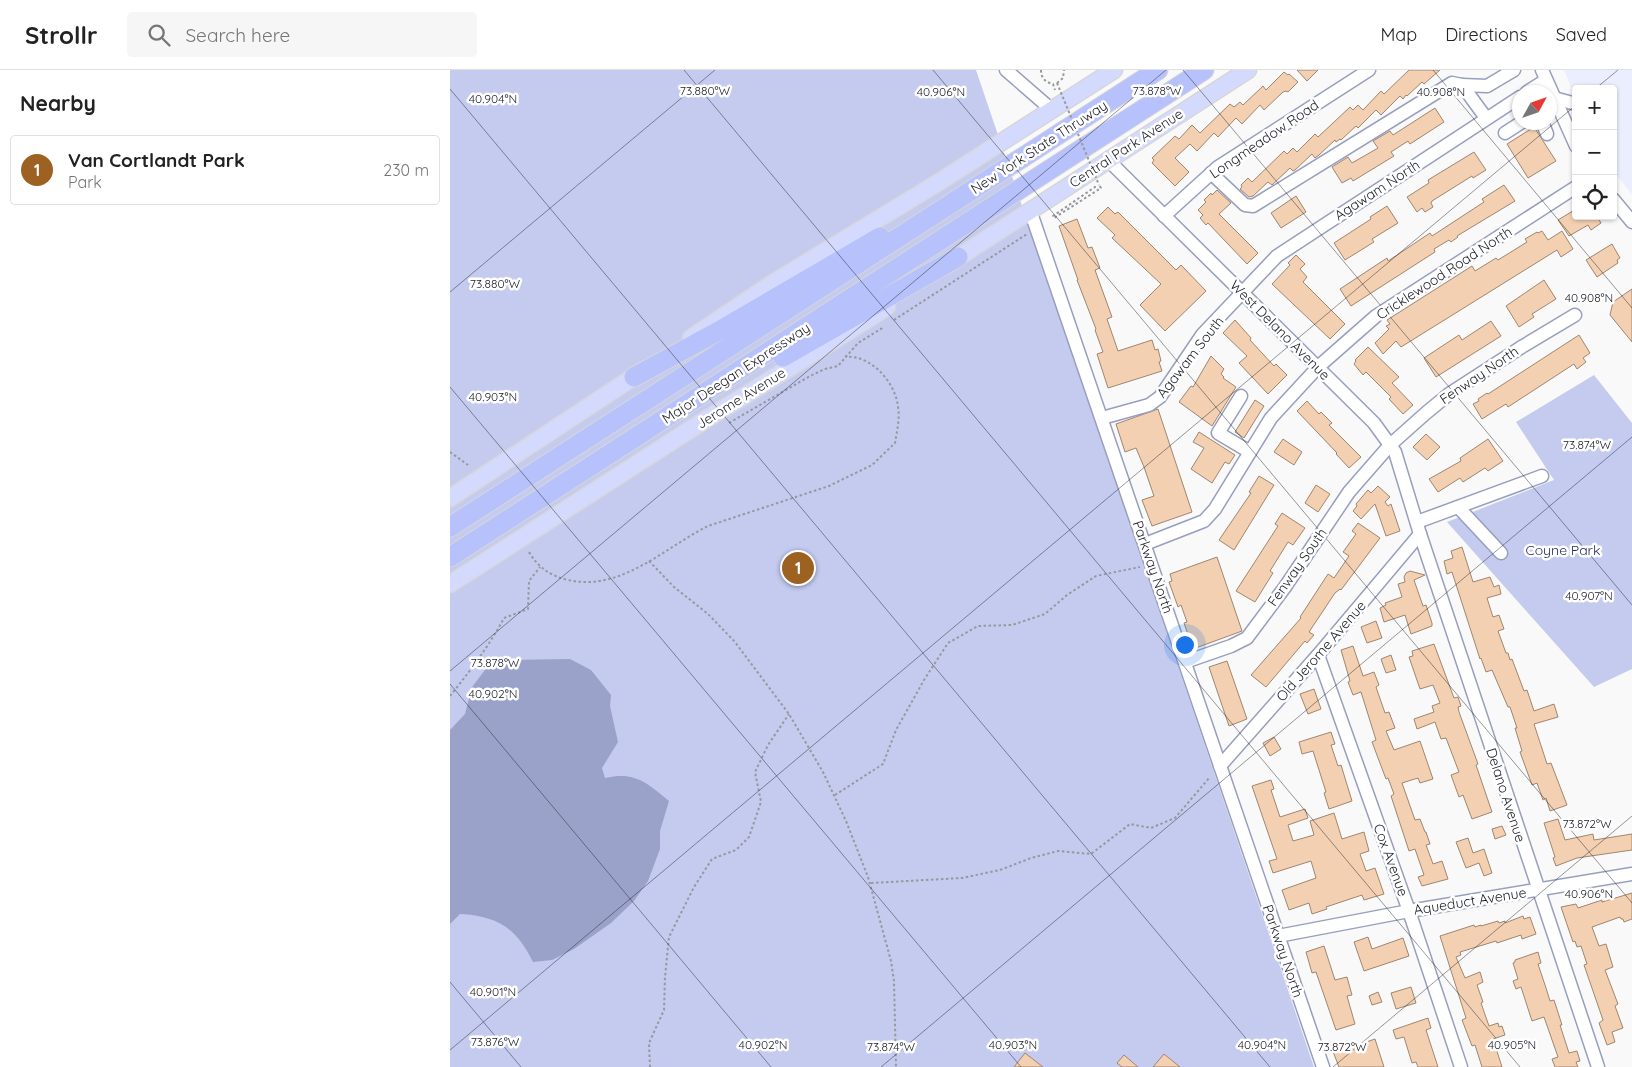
<!DOCTYPE html>
<meta charset="utf-8">
<style>
body{margin:0;font-family:Quicksand,sans-serif;background:#f6f6f6;color:#222}
.controls{position:absolute;right:15px;top:15px;display:grid;overflow:hidden;border-radius:5px;box-shadow:0 1px 4px #0004}
.controls button{width:45px;height:45px;display:grid;place-items:center;padding:0;border:0;border-bottom:1px solid #e0e0e0;background:#fff;color:#222;font:25px sans-serif}
.compass{position:absolute;left:1062px;top:15px;width:45px;height:45px;border-radius:50%;background:#fff;box-shadow:0 1px 4px #0004;rotate:50deg}
.you{position:absolute;left:734px;top:574px;width:18px;height:18px;margin:-12px;border:4px solid #fff;border-radius:50%;background:#1a73e8;box-shadow:0 0 0 8px #1a73e833}
.badge{display:grid;place-items:center;width:32px;height:32px;border-radius:50%;background:#9d6122;color:#fff;font-size:16px;font-weight:700}
.pin{position:absolute;translate:-50% -50%;border:2px solid #fff;box-shadow:0 1px 5px #0006}
.list{margin:0;padding:0;list-style:none}
h2{display:flex;justify-content:space-between;align-items:center;height:65px;margin:0;padding:0 20px;font-size:21px}
h2 small{font-size:16px;font-weight:400;color:#767676}
.list li{display:grid;grid-template-columns:32px 1fr auto;gap:15px;align-items:center;box-sizing:border-box;height:70px;margin:0 10px 10px;padding:0 10px;border:1px solid #e0e0e0;border-radius:5px}
.list b{display:block;font-size:19px;white-space:nowrap}
.list p{margin:0;font-size:16px;white-space:nowrap;color:#767676}
.list em{font-size:16px;font-style:normal;color:#767676}
.icon{flex:none;width:28px;height:28px;fill:none;stroke:currentColor;stroke-width:2;stroke-linecap:round;stroke-linejoin:round}
.map{position:relative;flex:none;width:1182px;height:997px;overflow:hidden}
header{display:flex;align-items:center;gap:30px;box-sizing:border-box;height:70px;padding:0 25px;background:#fff;border-bottom:1px solid #e0e0e0}
header strong{font-size:24px}
nav{display:flex;gap:28px;margin-inline-start:auto;font-size:18px}
.search{width:350px;height:45px;background:#f6f6f6;display:flex;align-items:center;gap:12px;box-sizing:border-box;padding:0 18px;border-radius:5px;color:#767676;font-size:19px}
main{display:flex}
aside{flex:1;background:#fff}
.map>svg:first-child{display:block}
.built{fill:#ebeeff}
.green{fill:#c4cbef}
.water{fill:#9ba2c9}
.building{fill:#f3d0b1;stroke:#a0866f}
.lines{fill:none;stroke-linecap:round;stroke-linejoin:round}
.minor-casing{stroke:#989fbe;stroke-width:15}
.major-casing{stroke:#d6d6d8;stroke-width:19}
.highway-casing{stroke:#d6d6d8;stroke-width:21}
.path{stroke:#97989e;stroke-width:2;stroke-dasharray:2.5 2.5;stroke-linecap:butt}
.minor{stroke:#fff;stroke-width:12}
.major{stroke:#d4dafd;stroke-width:16}
.highway{stroke:#b7c1fb;stroke-width:19}
.path-bridge{stroke:#97989e;stroke-width:2;stroke-dasharray:2.5 2.5;stroke-linecap:butt}
.ticks{fill:none;stroke:#1b1d29;stroke-width:1;stroke-opacity:0.45}
.labels{text-anchor:middle;dominant-baseline:central;stroke-width:5;stroke-linejoin:round;paint-order:stroke}
.street-label{font-size:14px;fill:#1b1d29;stroke:#fff}
.park-label{font-size:14px;fill:#272c5d;stroke:#fff}
.ticks-label{font-size:12px;text-anchor:middle;fill:#1b1d29;stroke:#fff;stroke-width:5;stroke-linejoin:round;paint-order:stroke}
</style>
<header>
<strong>Strollr</strong>
<div class="search"><svg class="icon" aria-label="search" viewBox="0 0 24 24"><circle cx="10" cy="10" r="6"/><path d="M15 15l6 6"/></svg>Search here</div>
<nav><a>Map</a><a>Directions</a><a>Saved</a></nav>
</header>
<main>
<aside>
<h2>Nearby<small></small></h2>
<ul class="list">
<li><span class="badge">1</span><div><b>Van Cortlandt Park</b><p>Park</p></div><em>230 m</em></li>
</ul>
</aside>
<div class="map">
<svg width="1182" height="997" viewBox="0 0 1182 997">
<rect width="100%" height="100%" fill="#f9f9f9"/>
<!-- built -->
<polygon class="built" points="1114,0 1182,0 1182,124 1163,101 1163,19 1126,19 1126,30"/>
<!-- green -->
<g class="green">
<polygon points="0,0 526,0 864,997 0,997"/>
<polygon points="1144,305 1182,353 1182,599 1144,617 997,452 1104,410 1066,352"/>
</g>
<!-- water -->
<path class="water" d="M120,589l21,11 20,25 -1,11 8,36 -16,26 3,10c30,-7 42,5 64,23l-9,30v18l-12,32 -14,20 -23,22 -37,26 -22,11 -19,2c-17,-34 -35,-46 -73,-48l-10,10v-194l15,-16 7,-27 13,-17 20,-10z"/>
<!-- building -->
<g class="building">
<polygon points="847,0 868,0 857,11"/>
<polygon points="959,0 990,0 974,14 972,12 957,26 956,25 953,29 950,26 931,45 926,40 908,58 906,56 891,70 890,69 886,72 885,70 869,85 865,88 862,84 845,100 843,101 840,98 822,115 818,112 803,126 799,127 790,119 792,117 791,115 798,108 802,112 834,81 837,84 843,78 847,82 865,64 868,67 900,37 903,40 908,35 913,40 931,21 934,24"/>
<polygon points="834,2 838,5 839,4 848,12 838,22 836,21 833,22 814,40 810,35 792,54 786,48 768,67 764,63 747,81 740,74 725,88 739,102 725,116 702,93 704,90 702,88 725,66 729,69 742,55 750,63 780,34 784,37 790,32 793,35 813,16 816,20"/>
<polygon points="985,38 994,52 960,74 958,71 941,82 944,86 903,111 901,108 892,113 882,97 898,87 902,93 928,78 923,71 940,61 943,65"/>
<polygon points="1084,57 1106,91 1078,108 1057,74"/>
<polygon points="1024,82 1036,100 1023,108 1022,106 982,131 981,133 983,137 975,142 972,138 967,142 957,127 979,113 978,110"/>
<polygon points="1054,115 1065,131 1007,166 1008,167 1001,172 999,170 984,179 985,182 901,236 890,219 937,188 938,191 980,163 982,166 1034,132 1032,129"/>
<polygon points="767,120 781,133 769,144 808,183 797,194 758,153 756,155 750,148 753,145 748,140 756,132 754,130 761,123 762,125"/>
<polygon points="846,126 856,142 831,158 821,143"/>
<polygon points="937,136 948,153 922,169 924,172 895,190 884,173 921,149 920,147"/>
<polygon points="658,137 665,144 668,142 726,200 731,195 756,221 715,261 690,235 711,214 662,168 665,165 647,148"/>
<polygon points="1126,139 1126,146 1133,146 1136,150 1141,146 1147,146 1151,153 1141,160 1138,155 1119,166 1108,150"/>
<polygon points="627,149 638,178 642,177 650,198 645,200 662,247 657,249 668,281 702,270 705,280 708,279 711,291 709,292 712,301 658,318 647,284 653,282 645,260 646,259 627,210 628,210 609,156"/>
<polygon points="1092,161 1098,170 1112,161 1123,179 1111,187 1107,180 951,277 946,271 933,284 925,273 939,259 936,256 940,254 937,250 1022,196 1025,201 1046,188 1048,190 1077,172 1075,169 1087,162 1088,163"/>
<polygon points="1162,174 1170,188 1167,190 1168,193 1147,207 1136,190"/>
<polygon points="846,185 855,194 850,199 857,207 853,212 895,254 880,269 822,214 840,195 838,193"/>
<polygon points="1094,210 1106,229 1082,244 1084,247 1069,257 1056,236"/>
<polygon points="1182,219 1182,272 1160,245 1163,232"/>
<polygon points="785,250 801,268 800,270 824,296 826,294 837,305 818,324 789,293 797,286 773,263"/>
<polygon points="1041,251 1051,266 986,307 974,288 1009,265 1012,270"/>
<polygon points="1129,265 1140,283 1133,288 1136,292 1127,299 1124,294 1058,337 1056,334 1032,349 1023,334 1029,331 1028,329 1037,323 1038,324"/>
<polygon points="918,277 949,307 942,313 963,335 953,344 939,329 941,327 916,302 913,305 904,294 906,291 905,290"/>
<polygon points="761,286 774,299 771,304 774,307 773,308 786,317 762,356 729,332 741,316 743,317"/>
<polygon points="805,330 814,336 794,368 785,362"/>
<polygon points="857,331 869,344 871,342 882,353 879,355 911,387 899,398 886,384 887,383 847,341"/>
<polygon points="708,339 742,442 702,456 692,430 704,426 694,397 686,378 675,382 666,354"/>
<polygon points="749,362 785,385 779,394 775,392 762,413 741,399 754,378 743,372"/>
<polygon points="976,364 990,377 977,390 963,377"/>
<polygon points="833,369 852,382 844,395 824,382"/>
<polygon points="1038,369 1053,391 1038,401 1035,398 1013,412 1010,408 988,422 979,409 1011,391 1010,388"/>
<polygon points="809,406 824,415 784,480 769,470 801,423 799,422"/>
<polygon points="866,415 880,424 868,442 855,433"/>
<polygon points="928,416 940,427 935,432 938,436 941,434 950,461 936,466 925,434 911,449 903,441 907,436 906,434 918,420 921,423"/>
<polygon points="832,443 855,458 843,475 838,472 820,501 823,503 805,532 786,521 828,456 825,454"/>
<polygon points="908,453 930,468 891,520 890,519 885,523 859,562 864,565 857,573 855,571 816,617 801,605 851,548 850,547 878,504 884,508 899,486 893,482 906,464 902,461"/>
<polygon points="1012,477 1023,512 1040,507 1044,517 1049,515 1051,524 1037,528 1043,547 1049,545 1054,559 1048,561 1056,583 1058,583 1060,590 1062,589 1074,621 1077,620 1084,641 1104,634 1108,647 1084,654 1097,694 1101,693 1117,735 1100,741 1096,728 1093,730 1087,713 1082,715 1070,682 1072,681 1065,658 1067,658 1060,637 1058,637 1042,600 1036,602 1031,588 1030,589 1002,502 997,504 994,491 1003,488 1001,481"/>
<polygon points="767,487 792,561 743,579 734,553 737,552 731,535 728,537 719,512 722,511 720,504"/>
<polygon points="960,501 975,505 964,510 973,536 976,535 982,553 982,556 961,564 955,545 934,552 930,538 936,535 935,533 952,527 948,514 955,512 954,507 956,503"/>
<polygon points="926,551 932,568 917,573 911,557"/>
<polygon points="984,574 1004,628 1008,627 1011,636 1008,637 1009,642 1028,694 1026,695 1042,742 1022,749 1013,725 1009,727 1001,705 1009,702 996,668 991,669 985,652 967,659 964,649 984,642 982,636 990,633 983,615 970,619 959,587 963,586 962,581"/>
<polygon points="903,576 913,606 924,602 929,615 926,617 935,643 939,642 945,658 936,661 944,680 970,671 983,709 970,713 968,708 952,713 965,750 970,749 975,762 976,762 980,774 976,775 983,794 992,791 998,809 972,816 968,807 974,805 965,779 959,781 941,726 944,724 938,708 936,709 922,672 926,670 911,622 903,625 898,612 900,611 891,580"/>
<polygon points="941,585 946,600 936,603 931,589"/>
<polygon points="777,591 797,649 779,656 759,597"/>
<polygon points="864,619 871,639 858,644 850,624"/>
<polygon points="881,662 885,674 881,675 888,696 891,695 902,731 879,739 874,723 876,722 863,681 852,684 849,672"/>
<polygon points="824,667 831,679 820,686 813,673"/>
<polygon points="821,710 824,719 821,720 830,747 855,739 858,748 838,755 843,771 864,765 860,751 884,743 892,769 914,762 919,781 910,784 916,801 925,798 934,824 914,830 912,825 876,837 877,839 862,844 859,833 839,840 832,820 866,808 861,791 823,803 819,791 827,789 802,716"/>
<polygon points="1108,749 1115,770 1143,764 1144,770 1182,764 1182,780 1127,788 1106,796 1103,788 1105,787 1094,753"/>
<polygon points="1052,756 1056,765 1045,769 1042,759"/>
<polygon points="1018,768 1023,783 1034,779 1042,803 1034,806 1029,793 1016,798 1006,772"/>
<polygon points="1182,823 1182,849 1174,852 1173,849 1171,849 1170,847 1142,857 1149,876 1156,874 1163,897 1155,900 1168,934 1165,936 1173,958 1162,962 1165,972 1157,975 1149,953 1153,950 1134,895 1137,894 1131,876 1127,877 1125,871 1123,872 1111,837 1126,834 1128,838 1152,830 1152,832"/>
<polygon points="1073,846 1074,849 1080,847 1086,864 1072,869 1071,865 1047,873 1046,871 1010,882 1011,885 1006,887 1015,908 1030,902 1033,912 1027,915 1033,932 1031,933 1039,956 1048,953 1049,957 1052,956 1055,965 1043,969 1052,997 1032,997 1025,975 1022,976 1012,950 1016,948 990,866 1024,855 1025,857 1031,855 1031,856 1048,851 1049,853 1055,851 1055,853"/>
<polygon points="918,867 922,879 953,868 959,886 914,901 904,872"/>
<polygon points="874,876 885,910 897,907 902,925 897,926 905,954 886,960 866,902 862,903 856,882"/>
<polygon points="1088,882 1091,893 1088,894 1096,918 1100,931 1104,930 1112,955 1110,955 1119,983 1127,981 1130,991 1126,992 1128,997 1105,997 1102,989 1108,987 1094,947 1082,951 1071,917 1066,919 1063,911 1068,909 1063,893 1065,892 1065,890"/>
<polygon points="961,917 966,933 946,939 941,923"/>
<polygon points="928,922 932,932 922,935 919,926"/>
<polygon points="978,948 981,958 976,960 988,997 968,997 966,992 962,993 954,967 946,969 943,960"/>
<polygon points="925,969 934,997 889,997 882,979 898,974 899,978"/>
<polygon points="575,983 593,997 564,997"/>
<polygon points="714,984 730,997 703,997"/>
<polygon points="674,985 688,997 672,997 667,993"/>
</g>
<g class="lines">
<defs>
<g id="minor">
<polyline points="556,0 602,40"/>
<polyline points="1092,0 1126,76"/>
<polyline points="1012,15 1037,16 1064,0"/>
<polyline points="1077,22 1096,10"/>
<polyline points="1100,31 1104,28 1126,34"/>
<polyline points="1092,52 1097,64"/>
<polyline points="1055,63 1072,52"/>
<polyline points="658,90 924,353 945,382 970,464 1148,997"/>
<polyline points="761,103 795,135 803,136 1002,13 1012,15 1036,48"/>
<polyline points="1163,129 1182,152"/>
<polyline points="580,140 873,997"/>
<polyline points="714,146 768,97 919,0"/>
<polyline points="791,326 768,363 800,382"/>
<polyline points="652,348 699,335 710,327 752,265 827,186 1070,27"/>
<polyline points="1008,437 1051,483"/>
<polyline points="967,452 1092,406"/>
<polyline points="695,474 754,451 765,439 821,348 868,297 926,246 1126,117"/>
<polyline points="868,585 959,841 1011,997"/>
<polyline points="735,592 781,576 797,568 835,517 899,422 940,375 976,343 999,324 1070,278 1125,245"/>
<polyline points="770,696 868,585 970,464"/>
<polyline points="828,866 959,841 1182,804"/>
</g>
<g id="major">
<polyline points="498,194 798,0"/>
<polyline points="241,268 323,213 494,109 664,0"/>
<polyline points="0,428 194,300"/>
<polyline points="0,514 252,352 380,273 437,237"/>
</g>
<g id="highway">
<polyline points="333,287 508,187"/>
<polyline points="184,307 274,258 430,167"/>
<polyline points="0,457 708,0"/>
<polyline points="0,487 754,0"/>
</g>
</defs>
<!-- minor casing -->
<use href="#minor" class="minor-casing"/>
<!-- major casing -->
<use href="#major" class="major-casing"/>
<!-- highway casing -->
<use href="#highway" class="highway-casing"/>
<!-- path -->
<g class="path">
<path d="M591,0c0,8 4,12 12,14l2,6"/>
<polyline points="607,13 613,8 614,0"/>
<polyline points="645,116 645,117 603,146 604,148 651,118 649,115"/>
<polyline points="444,250 577,164"/>
<polyline points="279,353 360,306 375,299 388,296 408,273 434,257"/>
<polyline points="0,382 18,395"/>
<path d="M79,482c9,15 21,24 39,28 53,12 96,-32 140,-54l121,-40 43,-21 23,-22c2,-12 5,-25 3,-36 -2,-20 -18,-41 -37,-48 -5,-2 -11,-2 -16,-3"/>
<polyline points="199,491 224,517 258,544 285,572 339,644 373,702 396,751 418,807 441,891 444,911 446,997"/>
<path d="M0,626c20,-25 39,-50 54,-78l24,-9 1,-28 11,-14"/>
<polyline points="385,725 433,694 446,660 474,610 498,573 528,556 562,555 595,544 617,525 646,506 690,497"/>
<polyline points="421,813 512,808 550,800 581,788 608,781 641,784 680,754 701,758 725,748 760,707"/>
<polyline points="200,997 199,973 214,940 215,907 219,867 244,817 262,789 286,780 299,767 311,732 305,702 318,675 339,644"/>
</g>
<!-- minor -->
<use href="#minor" class="minor"/>
<!-- major -->
<use href="#major" class="major"/>
<!-- highway -->
<use href="#highway" class="highway"/>
<!-- path-bridge -->
<polyline class="path-bridge" points="607,13 649,115"/>
</g>
<!-- ticks -->
<path class="ticks" d="M234,0l836,997M483,0l699,833M733,0l449,535M983,0l199,238M0,19l820,978M1145,19l23,-19M0,222l265,-222M0,317l571,680M0,601l716,-601M0,614l321,383M0,912l71,85M0,980l1126,-945M431,997l751,-630M883,997l299,-251"/>
<g class="labels">
<!-- street labels -->
<g class="street-label">
<text transform="translate(814 69) rotate(-34)">Longmeadow Road</text>
<text transform="translate(589 77) rotate(-33)">New York State Thruway</text>
<text transform="translate(676 78) rotate(-33)">Central Park Avenue</text>
<text transform="translate(927 120) rotate(-33)">Agawam North</text>
<text transform="translate(994 203) rotate(-33)">Cricklewood Road North</text>
<text transform="translate(830 260) rotate(45)">West Delano Avenue</text>
<text transform="translate(740 287) rotate(-52)">Agawam South</text>
<text transform="translate(286 303) rotate(-33)">Major Deegan Expressway</text>
<text transform="translate(1029 305) rotate(-34)">Fenway North</text>
<text transform="translate(291 328) rotate(-32)">Jerome Avenue</text>
<text transform="translate(703 497) rotate(71)">Parkway North</text>
<text transform="translate(847 497) rotate(-55)">Fenway South</text>
<text transform="translate(871 581) rotate(-49)">Old Jerome Avenue</text>
<text transform="translate(1056 725) rotate(72)">Delano Avenue</text>
<text transform="translate(941 790) rotate(70)">Cox Avenue</text>
<text transform="translate(1020 831) rotate(-9)">Aqueduct Avenue</text>
<text transform="translate(833 881) rotate(71)">Parkway North</text>
</g>
<!-- park labels -->
<g class="park-label">
<text x="1113" y="480">Coyne Park</text>
</g>
</g>
<g class="ticks-label">
<text x="255" y="25">73.880°W</text>
<text x="707" y="25">73.878°W</text>
<text x="491" y="26">40.906°N</text>
<text x="991" y="26">40.908°N</text>
<text x="43" y="33">40.904°N</text>
<text x="45" y="218">73.880°W</text>
<text x="1139" y="232">40.908°N</text>
<text x="43" y="331">40.903°N</text>
<text x="1137" y="379">73.874°W</text>
<text x="1139" y="530">40.907°N</text>
<text x="45" y="597">73.878°W</text>
<text x="43" y="628">40.902°N</text>
<text x="1137" y="758">73.872°W</text>
<text x="1139" y="828">40.906°N</text>
<text x="43" y="926">40.901°N</text>
<text x="45" y="976">73.876°W</text>
<text x="313" y="979">40.902°N</text>
<text x="563" y="979">40.903°N</text>
<text x="812" y="979">40.904°N</text>
<text x="1062" y="979">40.905°N</text>
<text x="441" y="981">73.874°W</text>
<text x="892" y="981">73.872°W</text>
</g>
</svg>
<div class="controls">
<button>+</button>
<button>−</button>
<button><svg class="icon" aria-label="locate" viewBox="0 0 24 24"><circle cx="12" cy="12" r="6"/><path d="M12 2v4M12 18v4M2 12h4M18 12h4"/></svg></button>
</div>
<svg class="compass" viewBox="-18 -18 36 36"><path d="M0-13l5 13h-10z" fill="#e53935"/><path d="M0 13l5-13h-10z" fill="#767676"/></svg>
<div class="you"></div>
<div class="pin badge" style="left:348px;top:498px">1</div>
</div>
</main>
